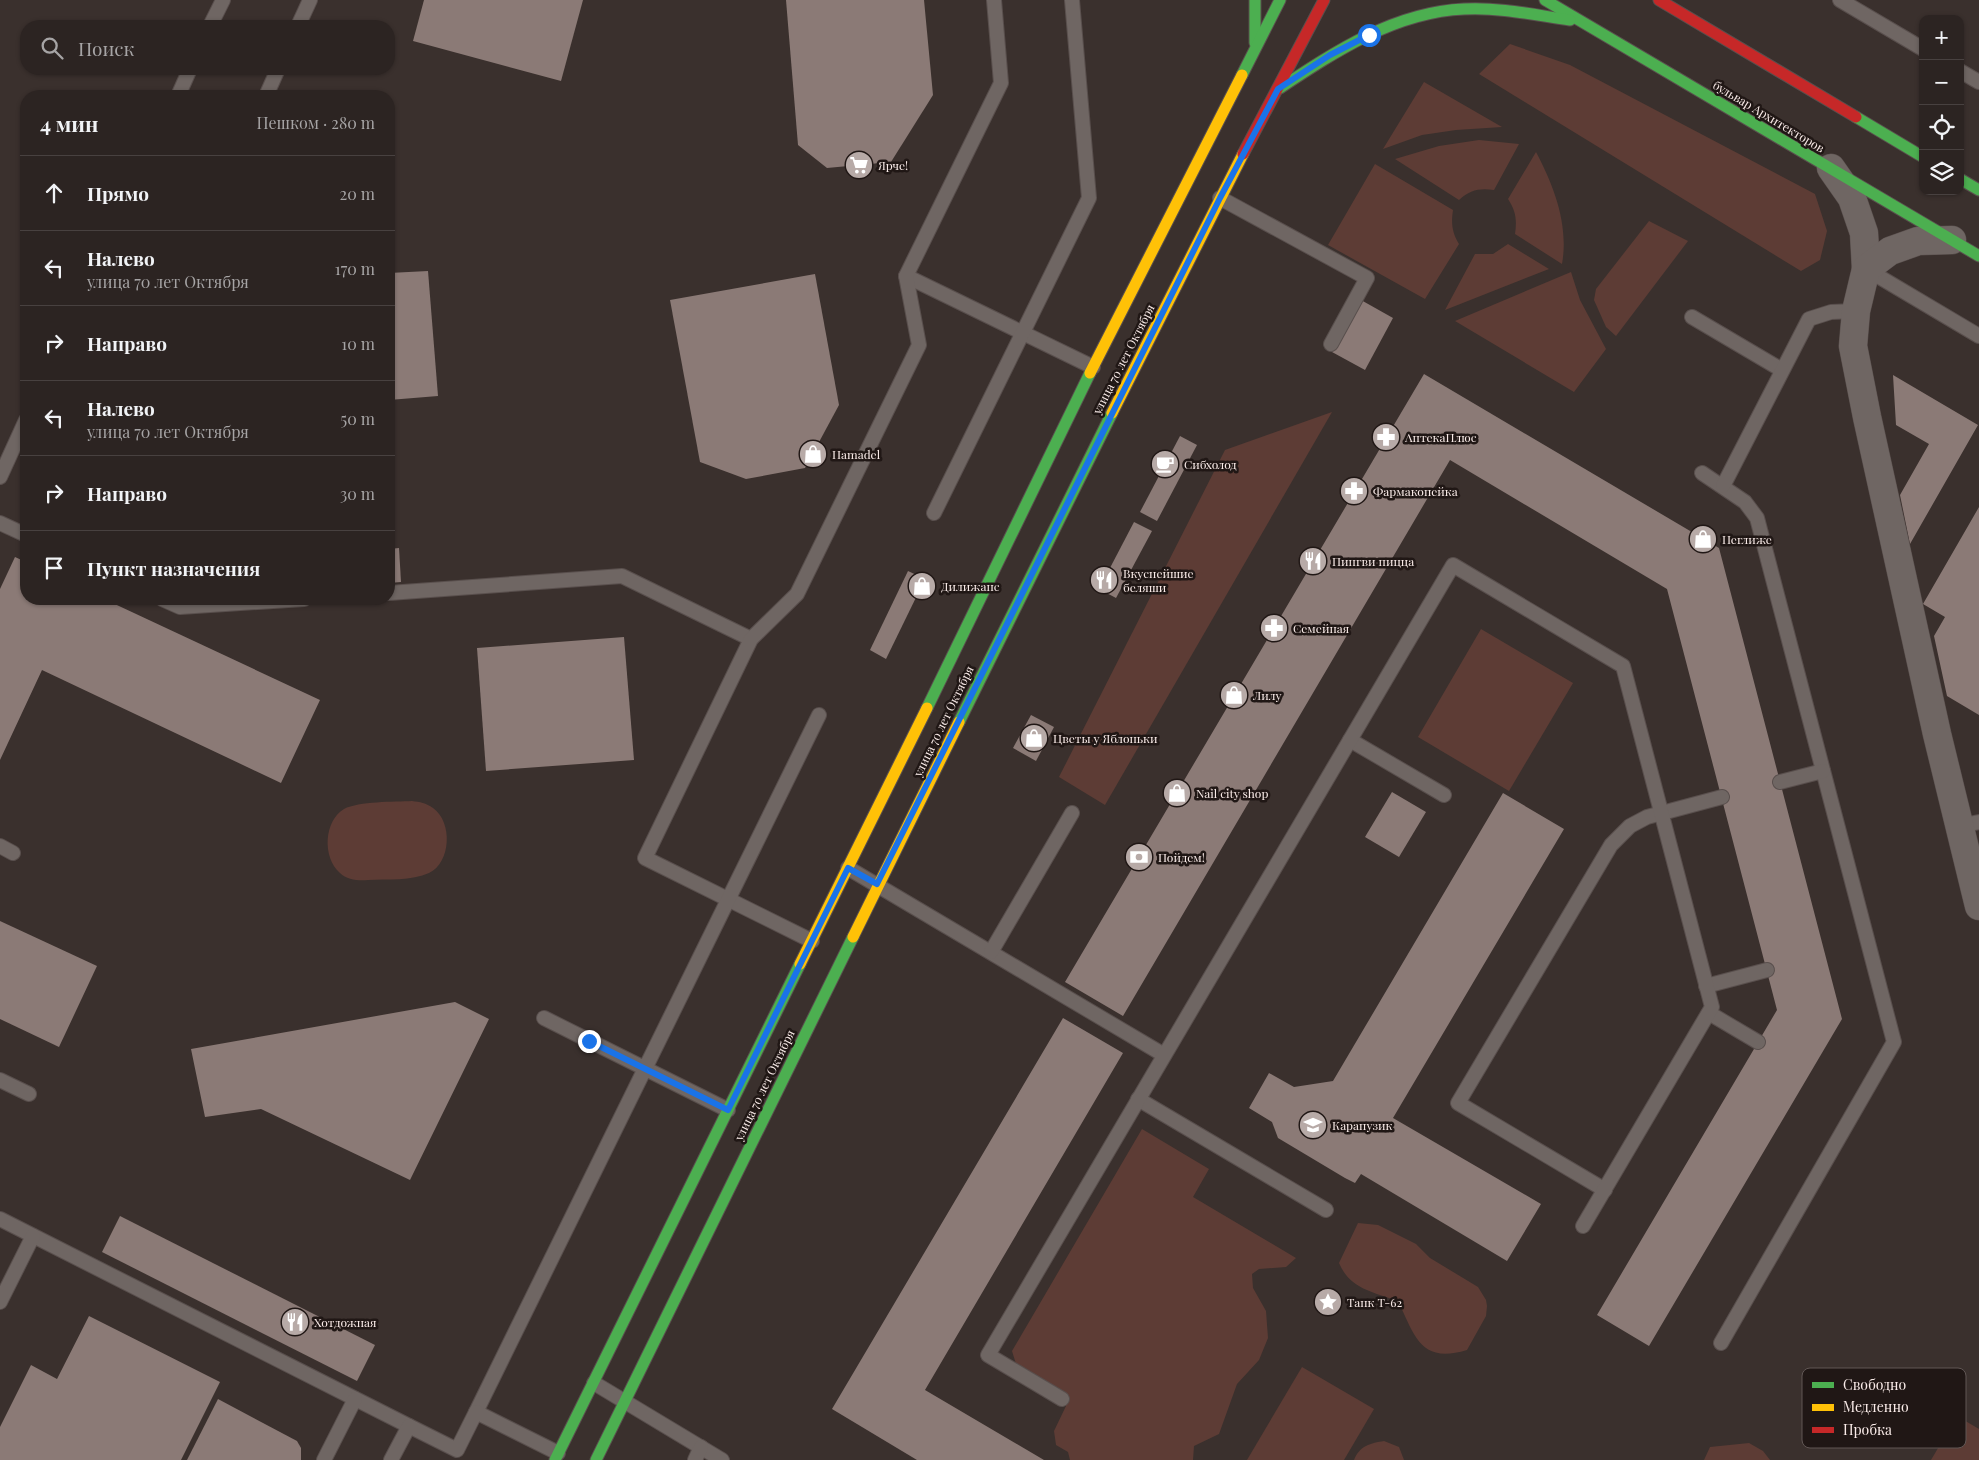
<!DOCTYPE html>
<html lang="ru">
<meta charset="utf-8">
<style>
body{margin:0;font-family:"Playfair Display",serif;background:#342c2a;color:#f1f3f6}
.controls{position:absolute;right:15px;top:15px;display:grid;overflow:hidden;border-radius:10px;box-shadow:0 1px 4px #0004}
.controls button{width:45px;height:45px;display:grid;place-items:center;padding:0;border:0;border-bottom:1px solid #484140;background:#2c2422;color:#f1f3f6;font:25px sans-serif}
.stop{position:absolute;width:15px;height:15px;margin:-11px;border:4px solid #1a73e8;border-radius:50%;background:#fff}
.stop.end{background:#1a73e8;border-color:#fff;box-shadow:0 1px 5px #0008}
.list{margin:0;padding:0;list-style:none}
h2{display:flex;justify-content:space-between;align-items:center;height:65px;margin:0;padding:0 20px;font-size:21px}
h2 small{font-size:16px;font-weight:400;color:#a6a4a5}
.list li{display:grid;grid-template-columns:32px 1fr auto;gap:15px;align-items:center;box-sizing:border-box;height:75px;padding:0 20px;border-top:1px solid #484140}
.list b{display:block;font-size:19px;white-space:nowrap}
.list p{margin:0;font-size:16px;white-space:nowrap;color:#a6a4a5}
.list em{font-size:16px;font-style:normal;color:#a6a4a5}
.icon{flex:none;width:28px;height:28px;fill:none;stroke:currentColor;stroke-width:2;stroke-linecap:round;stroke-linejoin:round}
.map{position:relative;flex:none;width:1979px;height:1460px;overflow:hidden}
.search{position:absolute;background:#2c2422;box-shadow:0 1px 4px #0004;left:20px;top:20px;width:375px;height:55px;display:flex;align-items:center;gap:12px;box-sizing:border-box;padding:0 18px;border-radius:20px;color:#a6a4a5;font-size:19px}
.panel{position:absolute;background:#2c2422;box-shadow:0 1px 4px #0004;left:20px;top:90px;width:375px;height:515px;border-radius:20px}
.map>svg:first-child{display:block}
.green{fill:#5d3c35}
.building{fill:#8b7a76}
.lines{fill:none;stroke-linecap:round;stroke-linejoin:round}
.lane-casing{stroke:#594f4d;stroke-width:16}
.street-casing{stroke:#594f4d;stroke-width:29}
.fast-casing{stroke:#594f4d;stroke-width:13}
.slow-casing{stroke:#594f4d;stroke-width:13}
.jam-casing{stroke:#594f4d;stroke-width:13}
.lane{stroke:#6f6663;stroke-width:14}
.street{stroke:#6f6663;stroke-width:28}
.fast{stroke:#4caf50;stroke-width:11}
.slow{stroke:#ffc107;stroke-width:11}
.jam{stroke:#c62828;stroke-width:11}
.route{stroke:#1a73e8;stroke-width:6}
.labels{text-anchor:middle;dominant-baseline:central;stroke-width:5;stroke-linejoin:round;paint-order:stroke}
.street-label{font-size:12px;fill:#faece9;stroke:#201715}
.poi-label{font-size:12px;fill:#faece9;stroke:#201715;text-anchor:start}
.key{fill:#201715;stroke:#615755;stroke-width:1}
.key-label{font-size:14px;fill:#faece9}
</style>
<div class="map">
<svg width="1979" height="1460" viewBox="0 0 1979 1460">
<rect width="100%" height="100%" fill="#3a302d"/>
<!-- green -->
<g class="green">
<polygon points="1510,44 1570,65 1815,194 1827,231 1820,260 1801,271 1479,74"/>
<polygon points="1424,82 1502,127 1456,130 1422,135 1383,149"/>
<path d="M1479,140l40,4 -25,46c-15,-2 -24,0 -35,10l-64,-41 44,-13z"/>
<path d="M1536,152c18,34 33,73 26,112l-47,-30c2,-14 1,-23 -7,-35z"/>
<path d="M1375,164l78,46c-2,14 -1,22 6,34l-34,55 -97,-54z"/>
<polygon points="1649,221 1688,241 1616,336 1606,327 1594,300 1596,289"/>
<polygon points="1508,244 1549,269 1445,310 1475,254 1493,254"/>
<polygon points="1571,272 1580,300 1606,349 1574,392 1455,321"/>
<polygon points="1332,412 1105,805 1059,777 1225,450"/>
<polygon points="1481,629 1573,683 1509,791 1418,737"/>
<path d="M412,801c8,1 14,2 21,7 20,14 18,55 -4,65 -17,8 -42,6 -61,7 -9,1 -21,0 -28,-7 -18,-16 -16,-52 4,-64 15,-8 50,-7 68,-8z"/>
<polygon points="1142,1129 1209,1169 1193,1197 1296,1258 1286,1267 1259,1269 1252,1274 1253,1288 1266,1311 1268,1338 1259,1360 1237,1384 1219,1434 1194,1446 1193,1460 1070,1460 1068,1452 1056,1445 1054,1431 1066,1406 1065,1392 1016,1364 1012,1351"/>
<path d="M1358,1223l20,2 38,19 14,14 48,29 8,13 1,6 -1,10 -19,34c-47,14 -52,-14 -69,-49 -25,-9 -48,-12 -59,-38z"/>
<polygon points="1302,1367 1374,1409 1344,1460 1247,1460"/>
<polygon points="1957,1416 1979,1429 1979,1460 1931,1460"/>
<path d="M1384,1441l15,6 5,13h-50c5,-14 17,-17 30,-19z"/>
<polygon points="1749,1443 1763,1451 1770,1460 1704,1460 1710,1447"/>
</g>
<!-- building -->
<g class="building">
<polygon points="424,0 583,0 561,81 413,41"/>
<polygon points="786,0 924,0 933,95 891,162 827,168 798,145"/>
<polygon points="428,271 438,396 389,400 389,273"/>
<polygon points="815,274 839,405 805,468 746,479 700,462 670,300"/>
<polygon points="1361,300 1393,318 1365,370 1332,352"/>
<polygon points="1424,374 1719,548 1842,1019 1649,1346 1597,1315 1777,1010 1667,589 1450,460 1123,1016 1065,982"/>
<polygon points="1893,375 1978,425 1910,544 1900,495 1929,444 1896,425"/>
<polygon points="1180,436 1197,445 1157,521 1140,512"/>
<polygon points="1979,507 1979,715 1947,696 1934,636 1945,617 1923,604"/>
<polygon points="1134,522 1152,531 1116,598 1099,589"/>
<polygon points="399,548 401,582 389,583 389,549"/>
<polygon points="15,557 26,562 26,599 104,599 320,700 281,783 42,670 0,760 0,589"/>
<polygon points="908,571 925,579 886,659 870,650"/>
<polygon points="624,637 634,760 486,771 477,648"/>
<polygon points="1031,715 1054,727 1036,761 1013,748"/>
<polygon points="1392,792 1426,812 1399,857 1365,837"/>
<polygon points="1503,793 1564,829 1393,1118 1541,1204 1507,1261 1361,1174 1355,1183 1345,1178 1278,1138 1272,1122 1249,1108 1269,1073 1294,1087 1333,1081"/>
<polygon points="0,921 97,966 59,1047 0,1019"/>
<polygon points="455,1002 489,1019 410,1180 261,1109 205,1117 191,1049"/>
<polygon points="1063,1018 1123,1053 925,1390 1044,1460 917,1460 832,1409"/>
<polygon points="120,1216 375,1345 357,1381 102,1252"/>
<polygon points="89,1316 220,1382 181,1460 0,1460 0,1427 31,1365 57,1379"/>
<polygon points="218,1399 297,1441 301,1448 301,1460 187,1460"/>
</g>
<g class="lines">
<defs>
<g id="lane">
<polyline points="1840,0 1923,49"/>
<polyline points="210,26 223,0"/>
<polyline points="298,26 310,0"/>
<polyline points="1960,71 1979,82"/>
<polyline points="178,96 190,69"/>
<polyline points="266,96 278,69"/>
<polyline points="1220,198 1367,278 1331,344"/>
<polyline points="1866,269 1979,336"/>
<polyline points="906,276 1093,367"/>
<polyline points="1692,317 1782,370"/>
<polyline points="1702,473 1745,502 1757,518 1894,1042 1721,1343"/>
<polyline points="0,477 26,420"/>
<polyline points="1723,486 1809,319 1831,312 1856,311"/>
<polyline points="934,513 1089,198 1072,0"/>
<polyline points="0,523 26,535"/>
<polyline points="389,593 622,576 751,639"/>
<polyline points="162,599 180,607 304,599"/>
<polyline points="1350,740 1444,795"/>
<polyline points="1780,782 1823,771"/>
<polyline points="1959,826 1979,822"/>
<polyline points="0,846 13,853"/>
<polyline points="848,868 1164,1055"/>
<polyline points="812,941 645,858 751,639 797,594 919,345 906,276 1001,83 994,0"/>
<polyline points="991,952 1072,813"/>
<polyline points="1706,986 1767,970"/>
<polyline points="1709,1013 1758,1042"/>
<polyline points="544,1018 728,1110"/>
<polyline points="0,1080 29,1094"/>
<polyline points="1138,1099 1326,1210"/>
<polyline points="1605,1190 1458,1103 1611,845 1630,826 1647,817 1722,797"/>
<polyline points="0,1219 409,1426"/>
<polyline points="0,1302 33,1236"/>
<polyline points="594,1383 722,1460"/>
<polyline points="1062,1399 988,1355 1453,565 1623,666 1712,1007 1583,1226"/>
<polyline points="476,1412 819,715"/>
<polyline points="324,1460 355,1399"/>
<polyline points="391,1460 409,1426 457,1450 476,1412 558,1453"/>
<polyline points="695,1460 701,1447"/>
</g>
<g id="street">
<polyline points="1831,168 1852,198 1864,233 1866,269"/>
<polyline points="1952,240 1918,241 1890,251 1866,269 1856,311 1853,346 1867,417 1937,734 1979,906"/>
</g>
<g id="fast">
<polyline points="1255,0 1255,43"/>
<polyline points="1545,0 1979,256"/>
<polyline points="1242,75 1280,0"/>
<path d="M1280,88c56,-37 115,-76 184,-79 35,-2 71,6 106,11"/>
<polyline points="1856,117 1923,157"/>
<polyline points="1960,179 1979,190"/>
<polyline points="927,708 1090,373"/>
<polyline points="959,722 1112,413"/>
<polyline points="555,1460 800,964"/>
<polyline points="596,1460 853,937"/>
</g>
<g id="slow">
<polyline points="1090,373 1242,75"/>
<polyline points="1112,413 1243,154"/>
<polyline points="853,937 959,722"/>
<polyline points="800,964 927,708"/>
</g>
<g id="jam">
<polyline points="1659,0 1856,117"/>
<polyline points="1243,154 1324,0"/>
</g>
</defs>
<!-- lane casing -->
<use href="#lane" class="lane-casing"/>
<!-- street casing -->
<use href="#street" class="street-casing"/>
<!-- fast casing -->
<use href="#fast" class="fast-casing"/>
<!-- slow casing -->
<use href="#slow" class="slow-casing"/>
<!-- jam casing -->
<use href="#jam" class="jam-casing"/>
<!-- lane -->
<use href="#lane" class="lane"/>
<!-- street -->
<use href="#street" class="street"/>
<!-- fast -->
<use href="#fast" class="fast"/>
<!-- slow -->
<use href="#slow" class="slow"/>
<!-- jam -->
<use href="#jam" class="jam"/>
</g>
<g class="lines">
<!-- route -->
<polyline class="route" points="589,1041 728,1110 848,868 877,884 1220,198 1278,89 1330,55 1369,35"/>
</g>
<!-- icons -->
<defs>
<symbol id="supermarket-disc" viewBox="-11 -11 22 22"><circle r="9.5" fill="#b7aaa7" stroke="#201715"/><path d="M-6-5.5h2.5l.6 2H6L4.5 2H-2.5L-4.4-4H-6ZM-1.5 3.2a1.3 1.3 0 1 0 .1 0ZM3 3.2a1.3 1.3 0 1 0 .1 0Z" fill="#fff"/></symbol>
<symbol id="pharmacy-disc" viewBox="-11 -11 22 22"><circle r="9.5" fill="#b7aaa7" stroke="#201715"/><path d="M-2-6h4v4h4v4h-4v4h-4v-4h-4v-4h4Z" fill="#fff"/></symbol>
<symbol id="shop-disc" viewBox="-11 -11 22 22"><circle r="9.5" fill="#b7aaa7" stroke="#201715"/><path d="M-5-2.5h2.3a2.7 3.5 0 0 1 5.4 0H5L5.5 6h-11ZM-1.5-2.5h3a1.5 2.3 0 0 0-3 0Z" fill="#fff"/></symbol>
<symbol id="cafe-disc" viewBox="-11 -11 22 22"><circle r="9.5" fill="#b7aaa7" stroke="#201715"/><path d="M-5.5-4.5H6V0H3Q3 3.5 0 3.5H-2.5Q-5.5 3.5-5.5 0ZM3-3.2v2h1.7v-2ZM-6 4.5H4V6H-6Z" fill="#fff"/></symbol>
<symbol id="restaurant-disc" viewBox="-11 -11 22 22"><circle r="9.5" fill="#b7aaa7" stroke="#201715"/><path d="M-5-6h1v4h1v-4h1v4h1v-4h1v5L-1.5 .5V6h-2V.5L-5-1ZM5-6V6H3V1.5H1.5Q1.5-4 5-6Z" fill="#fff"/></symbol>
<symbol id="bank-disc" viewBox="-11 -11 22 22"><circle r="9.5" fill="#b7aaa7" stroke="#201715"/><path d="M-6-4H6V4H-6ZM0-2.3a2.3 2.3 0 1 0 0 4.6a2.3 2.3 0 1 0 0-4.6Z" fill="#fff"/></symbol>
<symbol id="school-disc" viewBox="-11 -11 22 22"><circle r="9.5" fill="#b7aaa7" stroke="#201715"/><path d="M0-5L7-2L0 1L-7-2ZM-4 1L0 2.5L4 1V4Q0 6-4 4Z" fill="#fff"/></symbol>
<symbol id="sight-disc" viewBox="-11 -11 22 22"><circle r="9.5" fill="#b7aaa7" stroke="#201715"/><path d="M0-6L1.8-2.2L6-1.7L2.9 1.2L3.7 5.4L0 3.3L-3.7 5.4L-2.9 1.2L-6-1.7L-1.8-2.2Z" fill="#fff"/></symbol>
</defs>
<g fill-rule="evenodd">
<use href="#supermarket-disc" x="843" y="149" width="32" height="32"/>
<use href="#pharmacy-disc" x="1370" y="421" width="32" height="32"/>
<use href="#shop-disc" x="797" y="438" width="32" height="32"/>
<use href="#cafe-disc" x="1149" y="448" width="32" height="32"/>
<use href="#pharmacy-disc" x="1338" y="475" width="32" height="32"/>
<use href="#shop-disc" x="1687" y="523" width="32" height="32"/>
<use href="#restaurant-disc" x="1297" y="545" width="32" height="32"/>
<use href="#restaurant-disc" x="1088" y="564" width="32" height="32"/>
<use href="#shop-disc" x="906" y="570" width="32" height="32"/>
<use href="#pharmacy-disc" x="1258" y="612" width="32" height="32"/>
<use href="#shop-disc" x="1218" y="679" width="32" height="32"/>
<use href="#shop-disc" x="1018" y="722" width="32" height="32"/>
<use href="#shop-disc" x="1161" y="777" width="32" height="32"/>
<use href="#bank-disc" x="1123" y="841" width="32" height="32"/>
<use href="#school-disc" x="1297" y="1109" width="32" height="32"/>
<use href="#sight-disc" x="1312" y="1286" width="32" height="32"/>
<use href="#restaurant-disc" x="279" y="1306" width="32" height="32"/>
</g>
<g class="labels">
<!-- street labels -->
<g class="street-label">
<text transform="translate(1769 116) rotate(31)">бульвар Архитекторов</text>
<text transform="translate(1123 359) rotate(-63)">улица 70 лет Октября</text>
<text transform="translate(943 721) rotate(-64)">улица 70 лет Октября</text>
<text transform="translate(764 1085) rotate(-64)">улица 70 лет Октября</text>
</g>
<!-- poi labels -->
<g class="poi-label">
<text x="878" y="165">Ярче!</text>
<text x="1405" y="437">АптекаПлюс</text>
<text x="832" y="454">Hamadel</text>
<text x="1184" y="464">Сибхолод</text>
<text x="1373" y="491">Фармакопейка</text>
<text x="1722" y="539">Неглиже</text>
<text x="1332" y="561">Пингви пицца</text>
<text x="1123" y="573">Вкуснейшие<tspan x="1123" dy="14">беляши</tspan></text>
<text x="941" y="586">Дилижанс</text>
<text x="1293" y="628">Семейная</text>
<text x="1253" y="695">Лилу</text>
<text x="1053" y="738">Цветы у Яблоньки</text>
<text x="1196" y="793">Nail city shop</text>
<text x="1158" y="857">Пойдем!</text>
<text x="1332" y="1125">Карапузик</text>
<text x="1347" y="1302">Танк Т-62</text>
<text x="314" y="1322">Хотдожная</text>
</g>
</g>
<!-- legend -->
<rect x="1802" y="1368" width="164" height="80" rx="8" class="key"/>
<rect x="1812" y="1382" width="22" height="6" fill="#4caf50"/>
<rect x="1812" y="1404" width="22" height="7" fill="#ffc107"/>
<rect x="1812" y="1427" width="22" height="6" fill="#c62828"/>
<g class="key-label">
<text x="1843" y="1390">Свободно</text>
<text x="1843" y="1412">Медленно</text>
<text x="1843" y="1435">Пробка</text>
</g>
</svg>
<div class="controls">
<button>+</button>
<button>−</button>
<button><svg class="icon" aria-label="locate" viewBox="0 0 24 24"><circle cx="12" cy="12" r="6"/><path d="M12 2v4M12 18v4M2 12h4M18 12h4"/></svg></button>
<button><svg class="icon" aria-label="layers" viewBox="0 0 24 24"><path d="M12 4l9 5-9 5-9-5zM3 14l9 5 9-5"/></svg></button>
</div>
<div class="stop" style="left:1369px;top:35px"></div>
<div class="stop end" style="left:589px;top:1041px"></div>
<div class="search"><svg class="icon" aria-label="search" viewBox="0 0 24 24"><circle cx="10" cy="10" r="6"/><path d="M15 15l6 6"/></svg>Поиск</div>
<section class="panel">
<h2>4 мин<small>Пешком · 280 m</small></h2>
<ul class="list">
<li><svg class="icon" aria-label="ahead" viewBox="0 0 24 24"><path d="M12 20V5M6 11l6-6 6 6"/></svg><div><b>Прямо</b></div><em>20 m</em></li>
<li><svg class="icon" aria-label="left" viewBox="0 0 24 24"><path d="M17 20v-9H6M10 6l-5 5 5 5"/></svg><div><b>Налево</b><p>улица 70 лет Октября</p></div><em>170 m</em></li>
<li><svg class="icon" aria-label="right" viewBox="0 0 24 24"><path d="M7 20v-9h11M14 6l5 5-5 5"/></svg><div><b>Направо</b></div><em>10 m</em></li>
<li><svg class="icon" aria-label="left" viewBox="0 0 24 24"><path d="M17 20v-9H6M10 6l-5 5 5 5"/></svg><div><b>Налево</b><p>улица 70 лет Октября</p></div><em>50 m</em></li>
<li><svg class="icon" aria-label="right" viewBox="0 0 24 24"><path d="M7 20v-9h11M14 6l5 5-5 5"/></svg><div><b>Направо</b></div><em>30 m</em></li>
<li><svg class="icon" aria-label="arrive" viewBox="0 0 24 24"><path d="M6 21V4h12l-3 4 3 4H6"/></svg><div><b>Пункт назначения</b></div></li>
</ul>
</section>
</div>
